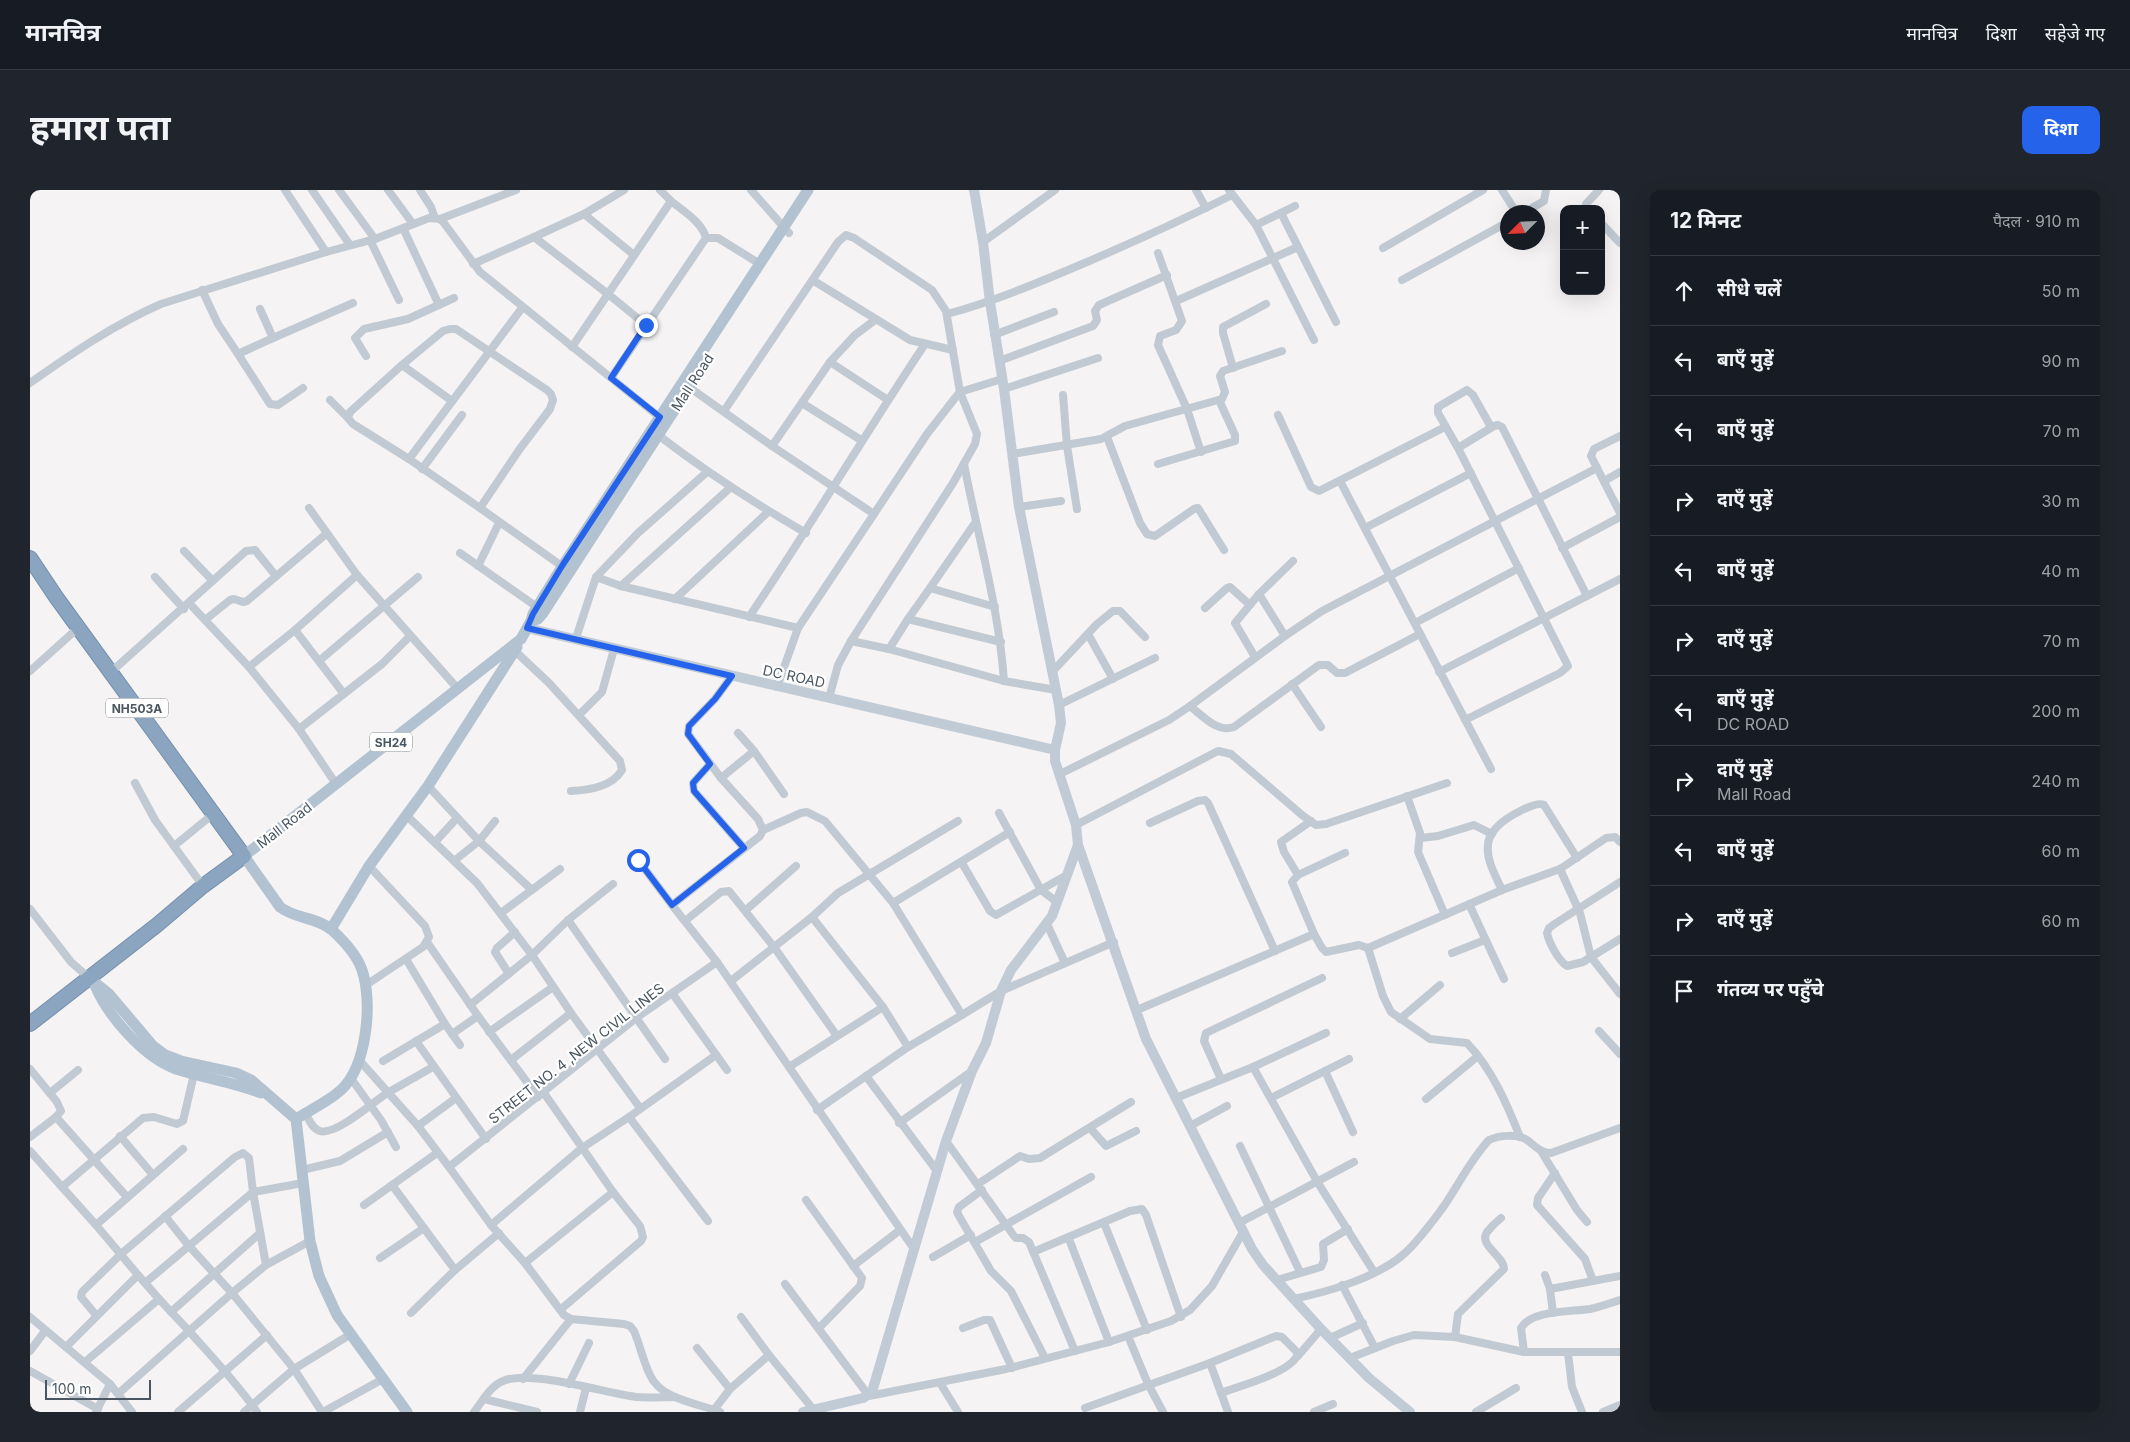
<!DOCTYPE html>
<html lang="hi">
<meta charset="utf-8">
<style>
body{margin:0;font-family:Inter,"Noto Sans Devanagari",sans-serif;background:#20242c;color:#f1f3f6}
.controls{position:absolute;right:15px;top:15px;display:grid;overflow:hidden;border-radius:10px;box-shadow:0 5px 20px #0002}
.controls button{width:45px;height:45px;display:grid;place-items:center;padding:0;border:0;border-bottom:1px solid #363941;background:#171b24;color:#f1f3f6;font:25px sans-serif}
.compass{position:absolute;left:1470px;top:15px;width:45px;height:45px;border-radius:50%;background:#171b24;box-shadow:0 5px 20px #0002;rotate:246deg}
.scale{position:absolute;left:15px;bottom:12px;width:106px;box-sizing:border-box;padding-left:5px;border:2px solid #4a5661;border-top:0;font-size:14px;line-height:18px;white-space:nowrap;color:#4a5661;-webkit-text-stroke:4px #fff;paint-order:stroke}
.stop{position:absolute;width:15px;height:15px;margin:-11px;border:4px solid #2563eb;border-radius:50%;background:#fff}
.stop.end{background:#2563eb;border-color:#fff;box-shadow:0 1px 5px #0008}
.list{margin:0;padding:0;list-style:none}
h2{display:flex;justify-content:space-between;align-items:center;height:65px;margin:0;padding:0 20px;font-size:21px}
h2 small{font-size:16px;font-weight:400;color:#9ea1a6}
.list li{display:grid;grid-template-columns:32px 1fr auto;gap:15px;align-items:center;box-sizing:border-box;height:70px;padding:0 20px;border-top:1px solid #363941}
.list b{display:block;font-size:19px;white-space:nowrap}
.list p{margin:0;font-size:16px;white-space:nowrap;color:#9ea1a6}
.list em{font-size:16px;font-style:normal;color:#9ea1a6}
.icon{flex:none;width:28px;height:28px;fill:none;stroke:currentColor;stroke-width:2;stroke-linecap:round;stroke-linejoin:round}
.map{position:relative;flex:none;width:1590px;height:1222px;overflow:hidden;border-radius:10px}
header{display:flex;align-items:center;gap:30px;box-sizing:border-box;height:70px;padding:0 25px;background:#171b24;border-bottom:1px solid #363941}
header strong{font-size:24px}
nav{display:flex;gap:28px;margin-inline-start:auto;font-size:18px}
.intro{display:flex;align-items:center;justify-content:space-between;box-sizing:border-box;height:120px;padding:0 30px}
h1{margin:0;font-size:35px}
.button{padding:12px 22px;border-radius:10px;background:#2563eb;color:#fff;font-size:18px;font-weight:700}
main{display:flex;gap:30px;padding:0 30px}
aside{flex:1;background:#171b24;border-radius:10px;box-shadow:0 5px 20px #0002}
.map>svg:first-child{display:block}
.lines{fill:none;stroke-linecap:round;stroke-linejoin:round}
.highway-casing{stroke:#7690ad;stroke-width:16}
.street{stroke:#c1cad2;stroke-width:8}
.secondary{stroke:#c1cbd6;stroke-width:10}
.primary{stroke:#b3c2d1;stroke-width:11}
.highway{stroke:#8ba5c1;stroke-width:14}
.route{stroke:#2563eb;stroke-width:6}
.labels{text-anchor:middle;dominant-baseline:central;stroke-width:4.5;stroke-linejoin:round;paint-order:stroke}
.shield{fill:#fff;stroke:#808990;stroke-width:1}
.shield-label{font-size:12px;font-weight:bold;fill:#4a5661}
.street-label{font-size:14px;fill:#4a5661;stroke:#fff}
</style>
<header>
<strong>मानचित्र</strong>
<nav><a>मानचित्र</a><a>दिशा</a><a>सहेजे गए</a></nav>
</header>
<div class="intro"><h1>हमारा पता</h1><a class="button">दिशा</a></div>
<main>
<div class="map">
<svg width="1590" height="1222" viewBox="0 0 1590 1222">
<rect width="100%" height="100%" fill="#f5f3f3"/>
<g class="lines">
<defs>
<polyline id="highway" points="0,368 26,407 214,666 173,696 127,735 0,834"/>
</defs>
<!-- highway casing -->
<use href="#highway" class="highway-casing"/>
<!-- street -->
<g class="street">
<polyline points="255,0 296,62"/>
<polyline points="282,0 320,55"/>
<polyline points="309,0 345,49"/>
<polyline points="358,0 383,34"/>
<polyline points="390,0 401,17 405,28"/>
<polyline points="630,0 641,11"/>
<polyline points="721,0 759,43"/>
<polyline points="1166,0 1176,18"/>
<polyline points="1199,0 1226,35 1284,150"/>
<polyline points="1472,0 1486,22"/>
<polyline points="1558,19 1556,14 1569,0"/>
<polyline points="1495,22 1514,11 1516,0"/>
<polyline points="1251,23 1306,132"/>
<polyline points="554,24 604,65"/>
<polyline points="410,29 486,0"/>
<polyline points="1571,33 1590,53"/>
<polyline points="1226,35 1265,16"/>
<polyline points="373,38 409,115"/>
<polyline points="504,47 554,24 594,0"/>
<polyline points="676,48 688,48 730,74"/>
<polyline points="340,50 369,110"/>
<polyline points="953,52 1025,0"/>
<polyline points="1353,58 1453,0"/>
<polyline points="1128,63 1152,131 1146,140 1130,146 1128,155 1157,219 1171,262"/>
<polyline points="443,74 504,47 578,104 542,157"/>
<polyline points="1372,90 1478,32"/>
<polyline points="784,91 880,150 923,160"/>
<polyline points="172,100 188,134 208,164 243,148 230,119"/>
<polyline points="1146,111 1268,57"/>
<path d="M917,124c48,-13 93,-32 140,-52 49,-21 97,-43 145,-67"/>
<polyline points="845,130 825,145 800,172 858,210"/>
<polygon points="420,139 426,139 517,200 521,204 523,210 520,219 489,260 450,318 379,269 323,234 318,228 320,222 372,175 413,141"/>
<polyline points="964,145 1024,122"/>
<polyline points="243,148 323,113"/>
<polyline points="208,164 240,214 248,215 273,198"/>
<polyline points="336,166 325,148 334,139 378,129 424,108"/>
<polyline points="969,171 1063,136 1067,130 1065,121 1069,115 1137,85"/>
<polyline points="372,175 422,211"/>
<polyline points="1203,178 1193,143 1193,137 1236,114"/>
<path d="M581,188l95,-140c-4,-16 -23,-27 -35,-37l-63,93 38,31"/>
<path d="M0,193c41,-29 85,-59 131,-79l165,-52 49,-13 54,-21 11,1 4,4 36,49 183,148"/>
<polyline points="656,195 742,256 844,324 768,438 747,497"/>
<polyline points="974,199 1068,168"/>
<polyline points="1033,205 1037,256 1047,319"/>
<polyline points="300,210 318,228"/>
<polyline points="772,213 831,250"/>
<polyline points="694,221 808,52 816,45 824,48 902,100 916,121 930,202 947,244 945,254 923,293 821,451"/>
<polyline points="1248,225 1281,297 1289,301 1415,237"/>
<path d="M628,245c47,36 96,68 148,98"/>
<polyline points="1590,246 1564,259 1561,266 1590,323"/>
<polyline points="1077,247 1110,333 1117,344 1125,346 1164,319 1168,318 1194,360"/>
<polyline points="742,256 800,172"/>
<polyline points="1428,258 1464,236 1468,235 1472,237 1557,406"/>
<polyline points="982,264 1071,249 1095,236 1192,209 1195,202 1190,186 1193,181 1252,161"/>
<polyline points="379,269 492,118"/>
<path d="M934,274c14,73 35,144 40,217l52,9"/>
<polyline points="1128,274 1205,251 1205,245 1189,210"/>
<polyline points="392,279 432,225"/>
<polyline points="1310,291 1461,579"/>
<polyline points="1574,291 1590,282"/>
<polyline points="989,317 1031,311"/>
<polyline points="279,318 327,385 428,499"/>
<polyline points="450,318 536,379"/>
<polyline points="844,324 897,244 925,208 930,202 972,189"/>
<polyline points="1335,338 1441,283"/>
<polyline points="1532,358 1590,327"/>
<polyline points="154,361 182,390"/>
<polyline points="430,363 507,417"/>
<polyline points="448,376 469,333"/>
<polyline points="125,387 154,419"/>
<polyline points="566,387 591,396 768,438"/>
<polyline points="591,396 701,297"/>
<polyline points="900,398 945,333"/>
<polyline points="1229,404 1255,446"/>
<polyline points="645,409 738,322"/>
<polyline points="159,413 219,477 269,539 306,594"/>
<polyline points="1175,418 1197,398 1200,397 1220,415"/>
<path d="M719,427c61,-90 116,-183 176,-273"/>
<polyline points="878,429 900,398 965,417"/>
<polyline points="175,430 200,410 204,409 213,412 217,411 296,344"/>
<polyline points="1385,433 1489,378"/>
<polyline points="265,440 314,504"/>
<polyline points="1058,444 1083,489"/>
<polyline points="546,448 566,387 608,343 677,282"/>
<polyline points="859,459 878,429 971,452"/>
<path d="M484,460l35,33 71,78 2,9c-10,17 -33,20 -51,21"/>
<polyline points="1225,467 1205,433 1229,404 1263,371"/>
<polyline points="289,471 388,387"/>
<polyline points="219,477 265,440 327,385"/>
<polyline points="0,481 48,438"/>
<polyline points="81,482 216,361 225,360 246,386"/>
<polyline points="1022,482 1067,434 1083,421 1090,421 1115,447"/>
<polyline points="1409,482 1590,389"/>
<polyline points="1262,494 1291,537"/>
<polyline points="799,508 808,475 821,451 859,459 974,491"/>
<polyline points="1029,515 1125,468"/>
<path d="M1160,516c13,10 27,27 44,21l85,-62h9l9,8h8l75,-39"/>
<polyline points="549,525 572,502 584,459"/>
<polyline points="1435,530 1530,483 1538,476 1428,258 1408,223 1408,217 1437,200 1443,205 1461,237"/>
<polyline points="269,539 352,474 380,446"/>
<polyline points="708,543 724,561 754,604"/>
<polyline points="680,574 663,593 664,601 714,658"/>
<polyline points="1030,584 1139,530 1160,516 1255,446 1292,421 1567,278"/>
<polyline points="691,588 724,561"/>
<polyline points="105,593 125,630 173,696"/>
<polyline points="398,596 449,651 502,700"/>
<polyline points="1377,606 1390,643 1388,662 1415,725"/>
<polyline points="969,623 1011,700 1027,712"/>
<polyline points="377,626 447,693 502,765 541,823 610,918"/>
<polyline points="1120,633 1168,611 1175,610 1178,613 1245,761"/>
<polyline points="1046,635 1188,561 1201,564 1272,625 1286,635 1296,634 1417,593"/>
<polyline points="733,640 771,623 777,622 795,631 863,713 932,825 878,857 787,920"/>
<polyline points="1390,648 1408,646 1444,635 1462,644"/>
<polyline points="405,652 427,628"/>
<polyline points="144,656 182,625"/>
<polyline points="608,670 642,715"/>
<polyline points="424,671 449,651 465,631"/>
<polyline points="932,673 960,721 966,725 1037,685"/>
<polyline points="1530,679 1550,723 1561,767 1590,804"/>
<polyline points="1268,685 1254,662 1251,652 1281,631"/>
<path d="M1590,692l-64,41 -7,5 -2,5c2,10 11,27 20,33l16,-4 37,-23"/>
<path d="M1472,700c-6,-13 -16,-30 -14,-45 0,-7 6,-16 11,-20 7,-7 37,-25 45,-20l33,53"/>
<polyline points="863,713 980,642"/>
<polyline points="1439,714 1474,789"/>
<polyline points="0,719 41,772 58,787"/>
<polyline points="716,720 766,676"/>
<polyline points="471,723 530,679"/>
<polyline points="782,727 853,817 878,857"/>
<polyline points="538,730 635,869"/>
<polyline points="655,731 691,702 699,701 744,757 807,846"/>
<polyline points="1017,734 1035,773"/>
<polyline points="1284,744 1292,758 1296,762 1329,755 1338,758"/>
<polyline points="397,752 448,826 508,907"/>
<polyline points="1422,763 1455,750"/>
<polyline points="376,769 415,834 430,855"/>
<polyline points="687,772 642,715 730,646 733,640 728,629 691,588 658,544 659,536 685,509 702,486"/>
<polyline points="479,784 465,762 467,758 485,742"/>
<polyline points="701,791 782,727 808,703 928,631"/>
<polyline points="336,795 393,757 399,747 395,736 339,676"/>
<polyline points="642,803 697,880"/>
<polyline points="440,815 502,765 538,730 583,694"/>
<polyline points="1107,820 1284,744 1262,692 1268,685 1315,663"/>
<polyline points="932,825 971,801 1084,752"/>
<polyline points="1370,829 1410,795"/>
<polyline points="1569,841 1590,864"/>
<polyline points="459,842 523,797"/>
<polyline points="422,844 448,826"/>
<polyline points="386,851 456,949"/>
<polyline points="481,870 541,823"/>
<polyline points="330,871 388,936 419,977"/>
<polyline points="353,871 415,834"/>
<polyline points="759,877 853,817"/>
<polyline points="1223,877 1288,993 1344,1082"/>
<polyline points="0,879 27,912 31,921 26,927 0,947"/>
<polyline points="1295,881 1323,942"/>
<polyline points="836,886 907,981"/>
<polyline points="320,887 351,930 366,957"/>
<polyline points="1191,889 1174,851 1176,843 1292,788"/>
<polyline points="20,903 48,880"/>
<polyline points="514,903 583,1002 610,1036 613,1047 611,1051 530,1120"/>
<polyline points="1146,908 1223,877 1296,843"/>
<polyline points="1241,908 1319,869"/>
<polyline points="1396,909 1448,866"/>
<path d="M275,923c4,6 7,16 15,18 16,5 55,-31 69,-39 15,-9 30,-17 44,-25"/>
<polyline points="26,927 97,1007"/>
<polyline points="599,927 678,1031"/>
<polyline points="869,933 942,881"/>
<polyline points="388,936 426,908"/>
<polyline points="1160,936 1197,916"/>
<polyline points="1060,938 1076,956 1106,941"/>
<polyline points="90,946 123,985"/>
<path d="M1490,947c-13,-33 -28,-68 -53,-94l-37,-4 -39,-27 -8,-16 -15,-48 134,-58 58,-21 46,-31 9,-1 5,5"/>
<polyline points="916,951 984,1046 986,1048 993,1048 999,1052 1045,1161"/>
<polyline points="1210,956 1270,1082"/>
<polyline points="0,961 32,997"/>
<polyline points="1511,961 1547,1020 1557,1032"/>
<polyline points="272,980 310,971 358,942"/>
<polyline points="1525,983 1508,1008 1507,1015 1555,1069 1563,1091"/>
<polyline points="948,994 990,966 999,969 1010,968 1101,912"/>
<polyline points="362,995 425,1080"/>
<polyline points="952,1000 929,1017 927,1022 929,1026 961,1081 981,1101 1015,1168"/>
<polyline points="776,1010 832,1088 830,1096 789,1138"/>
<polyline points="334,1015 407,963"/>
<polyline points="1074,1033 1117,1140"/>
<polyline points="1209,1033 1324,972"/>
<polyline points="66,1035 32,997 113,928 124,927 147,934 153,931 164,884"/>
<polyline points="461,1035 552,958 599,927 686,865"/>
<polyline points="1039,1049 1079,1152"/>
<polyline points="945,1052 1061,987"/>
<polyline points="1003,1062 1100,1021 1112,1019 1116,1025 1151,1127"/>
<polyline points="903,1067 941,1045"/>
<polyline points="350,1068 394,1038"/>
<polyline points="495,1073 583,1002"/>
<polyline points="236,1075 280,1051"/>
<polyline points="823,1076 870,1040"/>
<polyline points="108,1085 66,1035 153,959"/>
<polyline points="1515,1085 1520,1099 1523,1123"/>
<polyline points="1247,1090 1291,1077 1294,1070 1293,1054 1318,1039"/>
<polyline points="115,1093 223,1002 236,1075 202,1103 159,1056 135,1026"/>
<polyline points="755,1094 839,1206 976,1179 1079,1152 1141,1131 1160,1120 1182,1096 1213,1042"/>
<polyline points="1312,1095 1345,1158"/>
<polyline points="1520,1099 1590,1086"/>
<path d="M1263,1109c35,-7 86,-22 112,-46 15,-14 27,-31 39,-47 15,-22 27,-47 45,-66 10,-5 29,-6 38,0 8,6 14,13 24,13l69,-25"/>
<polyline points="141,1122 230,1043"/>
<polyline points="381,1123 425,1080 469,1043"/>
<polyline points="66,1125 51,1107 52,1102 91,1064 205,967 213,963 219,968 223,1002 273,993"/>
<polyline points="0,1127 80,1194 102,1222"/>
<polyline points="711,1127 739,1165 783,1219"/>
<polyline points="933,1138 954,1130 960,1130 982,1178"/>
<polyline points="1098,1146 1118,1194 1133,1222"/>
<path d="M1425,1147l3,-23 46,-45c0,-13 -26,-24 -17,-37 4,-5 9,-10 14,-14"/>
<polyline points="1300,1148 1333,1133"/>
<polyline points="36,1157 108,1085 129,1109 55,1172"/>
<polyline points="667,1158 700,1199"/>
<polyline points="0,1161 15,1141"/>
<path d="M1494,1162l-3,-24c10,-18 50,-16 69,-19 10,-2 20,-6 30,-9"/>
<polyline points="1538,1163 1542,1197 1552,1222"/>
<polyline points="1268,1166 1291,1139"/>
<polyline points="1320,1168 1363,1151 1384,1145 1425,1147 1494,1162 1590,1162"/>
<polyline points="1180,1173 1198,1222"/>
<polyline points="0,1181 68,1219"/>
<polyline points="493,1189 541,1129"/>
<polyline points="910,1193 928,1222"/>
<polyline points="539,1194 559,1153"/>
<polyline points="89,1203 159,1141 129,1109"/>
<polyline points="454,1209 507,1222"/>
<path d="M1055,1218l125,-45 66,-27 6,1 16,16c-4,19 -59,33 -77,40"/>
<polyline points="684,1220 700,1199 739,1165"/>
<polyline points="66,1222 80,1194"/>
<polyline points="148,1222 237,1145"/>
<path d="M214,1222l50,-43 -62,-76 -43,38c23,26 48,52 68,81"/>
<polyline points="292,1222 264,1179 321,1144"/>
<polyline points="293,1222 353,1189"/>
<path d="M444,1222c8,-10 16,-26 29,-31 27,-12 101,12 133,16 13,1 26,0 39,0"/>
<polyline points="550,1222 556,1198"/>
<path d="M690,1222c-22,-9 -59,-12 -70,-37 -7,-14 -10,-30 -16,-44l-4,-5 -6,-2 -53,-5 -7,-4 -39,-52 -34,-38 -42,-58 187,-149 81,-56 197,287"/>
<polyline points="1284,1222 1303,1214"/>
<polyline points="1446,1222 1486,1198"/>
<polyline points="1573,1222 1590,1215"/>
</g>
<!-- secondary -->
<g class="secondary">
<polyline points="944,0 953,52 960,112 974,199 989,317 1029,515 1031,533 1025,560 1025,571 1046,635 1048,655 1116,849 1222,1059 1233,1075 1291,1139 1339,1188 1380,1222"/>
<polyline points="497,438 1025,560"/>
<polyline points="773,1222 833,1208 842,1202 916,951 942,881 956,853 971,801 981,780 1022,726 1048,655"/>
</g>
<!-- primary -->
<g class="primary">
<polyline points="502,431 508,429 513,423 669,182"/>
<polyline points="301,739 339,676 398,596 487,457"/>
<polyline points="58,787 79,804 123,856 135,865 151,871 206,883 221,890 266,929 280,1051 289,1086 307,1125 377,1222"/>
<path d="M65,795c13,31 48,72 81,84 28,9 57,13 85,24"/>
<path d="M266,929c14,-9 33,-18 45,-29 26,-24 32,-88 21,-120 -5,-15 -18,-29 -30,-40 -15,-13 -37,-11 -52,-23l-36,-51 277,-217 10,-18 2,-7 29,-47 246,-377"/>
</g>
<!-- highway -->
<use href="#highway" class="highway"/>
</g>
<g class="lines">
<!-- route -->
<polyline class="route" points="608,670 642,715 714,658 664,601 663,593 680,574 658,544 659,536 685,509 702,486 497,438 503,424 532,376 630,227 581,188 616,135"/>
</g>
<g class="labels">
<!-- shield labels -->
<g class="shield">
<rect x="76" y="508.5" width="62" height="19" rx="4"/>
<rect x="340" y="542.5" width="42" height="19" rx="4"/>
</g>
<g class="shield-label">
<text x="107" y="518">NH503A</text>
<text x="361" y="552">SH24</text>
</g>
<!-- street labels -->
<g class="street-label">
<text transform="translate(662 192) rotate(-57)">Mall Road</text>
<text transform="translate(764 486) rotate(12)">DC ROAD</text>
<text transform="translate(254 635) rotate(-38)">Mall Road</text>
<text transform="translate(546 863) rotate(-38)">STREET NO. 4 ,NEW CIVIL LINES</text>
</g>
</g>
</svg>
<div class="controls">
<button>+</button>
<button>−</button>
</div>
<svg class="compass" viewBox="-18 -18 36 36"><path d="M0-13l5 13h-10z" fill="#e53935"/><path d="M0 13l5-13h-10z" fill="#9ea1a6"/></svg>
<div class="scale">100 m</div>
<div class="stop" style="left:608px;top:670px"></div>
<div class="stop end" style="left:616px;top:135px"></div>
</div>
<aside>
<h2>12 मिनट<small>पैदल · 910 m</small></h2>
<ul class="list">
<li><svg class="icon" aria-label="ahead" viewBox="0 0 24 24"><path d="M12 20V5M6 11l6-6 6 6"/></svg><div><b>सीधे चलें</b></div><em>50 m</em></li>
<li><svg class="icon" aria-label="left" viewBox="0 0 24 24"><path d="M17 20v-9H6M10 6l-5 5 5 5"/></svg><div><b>बाएँ मुड़ें</b></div><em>90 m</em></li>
<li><svg class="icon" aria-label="left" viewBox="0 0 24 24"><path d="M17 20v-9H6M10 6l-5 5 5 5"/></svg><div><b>बाएँ मुड़ें</b></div><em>70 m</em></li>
<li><svg class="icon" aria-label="right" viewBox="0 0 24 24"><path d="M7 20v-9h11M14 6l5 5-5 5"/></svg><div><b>दाएँ मुड़ें</b></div><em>30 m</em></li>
<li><svg class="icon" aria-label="left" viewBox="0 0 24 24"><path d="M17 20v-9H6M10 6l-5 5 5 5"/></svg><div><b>बाएँ मुड़ें</b></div><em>40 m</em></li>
<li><svg class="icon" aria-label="right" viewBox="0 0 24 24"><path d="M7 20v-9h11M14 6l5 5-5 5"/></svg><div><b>दाएँ मुड़ें</b></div><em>70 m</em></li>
<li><svg class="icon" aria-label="left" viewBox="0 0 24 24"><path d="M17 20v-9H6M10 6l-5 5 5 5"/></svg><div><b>बाएँ मुड़ें</b><p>DC ROAD</p></div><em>200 m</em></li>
<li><svg class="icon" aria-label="right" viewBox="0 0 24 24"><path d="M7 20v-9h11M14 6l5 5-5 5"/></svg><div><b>दाएँ मुड़ें</b><p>Mall Road</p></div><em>240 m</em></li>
<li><svg class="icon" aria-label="left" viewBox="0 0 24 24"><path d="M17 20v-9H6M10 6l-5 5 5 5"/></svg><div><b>बाएँ मुड़ें</b></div><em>60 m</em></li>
<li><svg class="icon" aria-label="right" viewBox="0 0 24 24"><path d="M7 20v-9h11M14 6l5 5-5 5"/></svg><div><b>दाएँ मुड़ें</b></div><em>60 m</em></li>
<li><svg class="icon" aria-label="arrive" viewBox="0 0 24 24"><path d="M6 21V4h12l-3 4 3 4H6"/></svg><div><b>गंतव्य पर पहुँचे</b></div></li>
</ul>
</aside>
</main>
